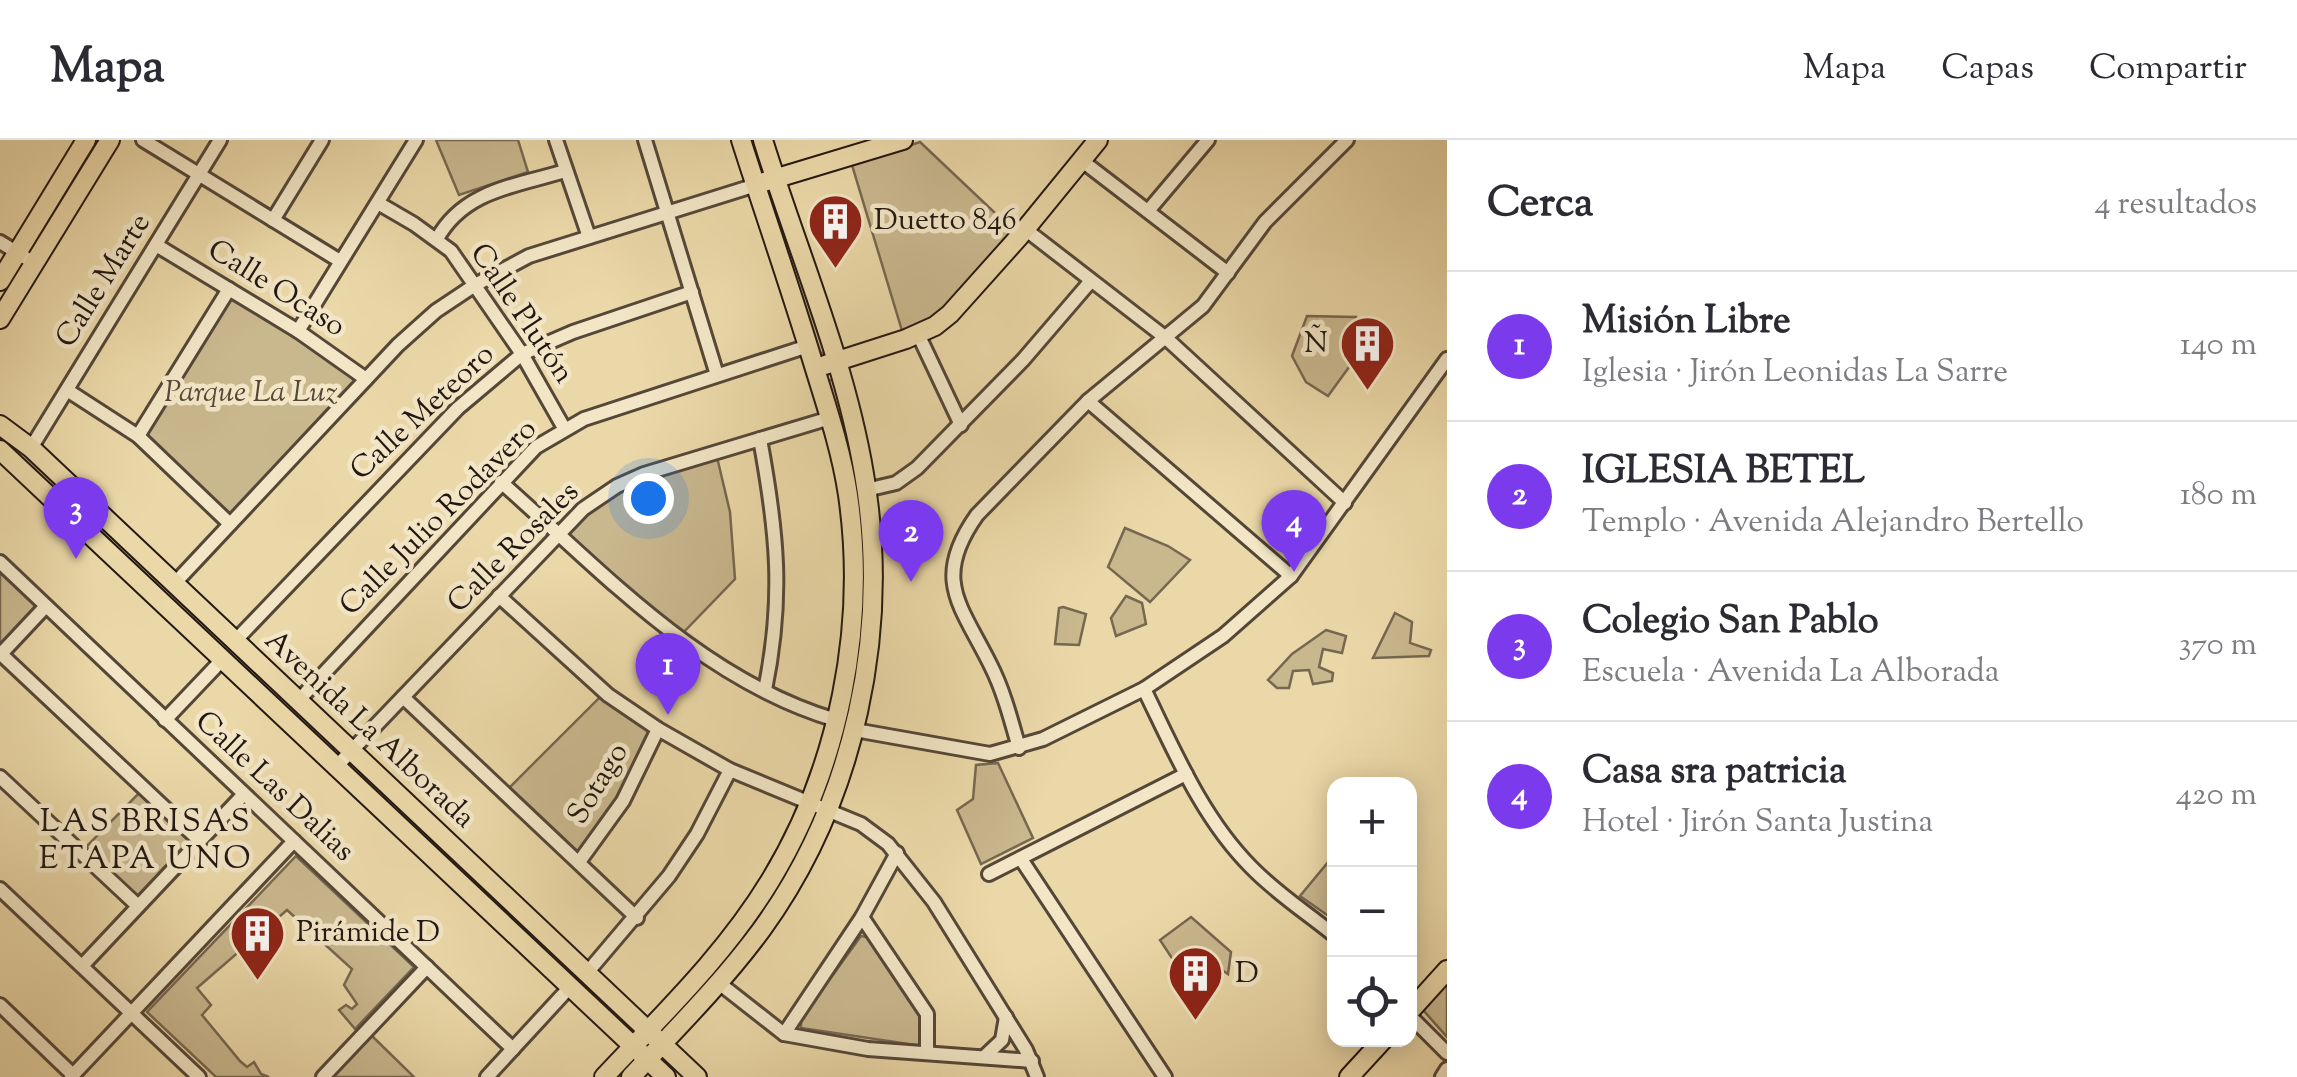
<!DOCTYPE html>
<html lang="es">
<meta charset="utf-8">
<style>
body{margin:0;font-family:"Sorts Mill Goudy",serif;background:#f7f7f7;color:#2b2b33}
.controls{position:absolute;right:30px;bottom:30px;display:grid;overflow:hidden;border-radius:20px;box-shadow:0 5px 25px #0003}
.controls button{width:90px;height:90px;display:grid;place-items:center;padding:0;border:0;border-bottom:2px solid #e1e1e2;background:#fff;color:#2b2b33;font:50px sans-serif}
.you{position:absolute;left:648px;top:358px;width:35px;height:35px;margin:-25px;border:8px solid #fff;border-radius:50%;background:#1a73e8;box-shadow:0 0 0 15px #1a73e833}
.badge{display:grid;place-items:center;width:65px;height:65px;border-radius:50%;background:#7c3aed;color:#fff;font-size:32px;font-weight:700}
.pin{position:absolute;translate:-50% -82px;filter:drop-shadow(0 2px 5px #0008)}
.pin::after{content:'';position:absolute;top:52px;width:35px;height:30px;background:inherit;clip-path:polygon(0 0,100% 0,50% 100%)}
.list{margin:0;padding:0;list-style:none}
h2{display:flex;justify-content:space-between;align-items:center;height:130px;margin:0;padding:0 40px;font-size:42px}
h2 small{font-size:32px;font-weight:400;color:#7c7c81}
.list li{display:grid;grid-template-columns:65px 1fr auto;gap:30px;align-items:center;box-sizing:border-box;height:150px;padding:0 40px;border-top:2px solid #e1e1e2}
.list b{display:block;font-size:38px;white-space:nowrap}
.list p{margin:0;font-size:32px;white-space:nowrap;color:#7c7c81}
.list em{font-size:32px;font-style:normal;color:#7c7c81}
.icon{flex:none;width:55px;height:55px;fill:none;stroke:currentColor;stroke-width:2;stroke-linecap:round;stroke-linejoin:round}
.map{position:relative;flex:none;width:1447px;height:937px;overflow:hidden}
header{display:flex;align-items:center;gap:60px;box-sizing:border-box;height:140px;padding:0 50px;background:#fff;border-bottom:2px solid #e1e1e2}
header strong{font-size:48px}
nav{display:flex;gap:55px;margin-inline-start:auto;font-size:35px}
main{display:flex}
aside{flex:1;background:#fff}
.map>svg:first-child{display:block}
.green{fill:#c9b78e;stroke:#766750;stroke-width:2.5}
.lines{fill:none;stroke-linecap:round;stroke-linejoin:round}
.minor-casing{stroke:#554738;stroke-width:18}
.major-casing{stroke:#231712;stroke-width:22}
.minor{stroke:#f2e6c6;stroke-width:12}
.major{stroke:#ebd8a8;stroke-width:18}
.labels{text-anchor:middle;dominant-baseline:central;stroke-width:9;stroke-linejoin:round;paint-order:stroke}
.poi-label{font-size:30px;fill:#231712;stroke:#f2e6c6;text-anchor:start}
.street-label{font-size:30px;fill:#231712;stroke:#f2e6c6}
.park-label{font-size:30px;font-style:italic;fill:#554737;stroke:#f2e6c6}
.neighbourhood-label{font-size:32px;letter-spacing:2.5px;fill:#231712;stroke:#f2e6c6}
</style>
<header>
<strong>Mapa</strong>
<nav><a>Mapa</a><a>Capas</a><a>Compartir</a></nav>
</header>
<main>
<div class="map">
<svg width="1447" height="937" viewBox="0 0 1447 937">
<rect width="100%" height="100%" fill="#ebd8a8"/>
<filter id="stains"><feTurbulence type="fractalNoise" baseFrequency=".002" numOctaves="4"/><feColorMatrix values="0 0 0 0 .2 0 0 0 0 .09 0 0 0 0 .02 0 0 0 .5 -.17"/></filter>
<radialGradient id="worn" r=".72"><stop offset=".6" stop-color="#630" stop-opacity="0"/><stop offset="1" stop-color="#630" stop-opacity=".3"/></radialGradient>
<!-- green -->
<g class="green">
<polygon points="436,0 518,0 528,32 459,55"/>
<polygon points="920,2 1012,89 1012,93 954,160 938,175 903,194 852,25"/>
<polygon points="782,65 827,211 819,214 772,68"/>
<polygon points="229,149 366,239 230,384 138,296"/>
<polygon points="1307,176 1356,177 1352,223 1328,256 1306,242 1292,216"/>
<polygon points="837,238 867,390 860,531 827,657 818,652 857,441 824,242"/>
<polygon points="0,294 27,313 342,612 333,620 0,307"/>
<polygon points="716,313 730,372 735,439 678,498 558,393 617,346"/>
<polygon points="1125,388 1168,406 1190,420 1150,462 1108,427"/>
<polygon points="0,432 36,466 0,505"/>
<polygon points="1126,456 1142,463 1146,484 1116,496 1111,478"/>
<polygon points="1063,467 1086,474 1079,505 1055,504 1059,468"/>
<polygon points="1395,473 1412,482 1410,503 1431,510 1429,516 1373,518"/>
<polygon points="1326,490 1346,496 1342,513 1323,509 1319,527 1333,533 1332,541 1313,544 1309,530 1293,531 1289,548 1277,548 1268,540 1292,514"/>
<polygon points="601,556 653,590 620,657 581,711 576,712 509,648"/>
<polygon points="352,618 638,886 630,896 342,627"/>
<polygon points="998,623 1033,698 981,724 957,670 973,659 976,625"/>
<polygon points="144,648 200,701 138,756 81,712"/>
<polygon points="1334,715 1334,769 1327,775 1300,756"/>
<polygon points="296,716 414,827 355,889 339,870 346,865 352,869 357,864 344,845 352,829 287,770 197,848 211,865 202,875 240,921 247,927 254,922 261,934 269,937 216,937 147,872"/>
<polygon points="1191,777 1231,812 1228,834 1207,820 1185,838 1160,800"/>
<polygon points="861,796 871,798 923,878 922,906 801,888 801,879"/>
<polygon points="1447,841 1447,897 1423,870"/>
<polygon points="371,895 414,937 331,937"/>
</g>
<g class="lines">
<defs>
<g id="minor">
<polyline points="143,0 340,121"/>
<polyline points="556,0 589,97"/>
<polyline points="645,0 717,235"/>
<polyline points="1081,20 1228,133"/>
<polyline points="378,63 414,84 451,111 522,214 564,288"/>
<polyline points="1148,71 1208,0"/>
<polyline points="273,80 322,0"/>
<polyline points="1025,89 1166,198 1345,363"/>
<path d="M437,99c27,-49 79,-53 128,-68"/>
<polyline points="0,102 34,123"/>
<polyline points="156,105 298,191 366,239"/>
<polyline points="298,191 416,0"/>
<polyline points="918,194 961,285"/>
<polyline points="67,250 138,296 230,384"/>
<polyline points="1088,261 1291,436"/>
<polyline points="138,296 229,149"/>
<path d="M760,299c17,92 24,158 5,251"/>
<polyline points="31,308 220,0"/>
<path d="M501,342c102,90 200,198 335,238"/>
<polyline points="866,350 896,343 917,328 1023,220 1090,142"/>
<polyline points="0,422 513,909"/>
<polyline points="174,444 398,205 436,171 475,145 529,116 756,45"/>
<polyline points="499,456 608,555 658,589 730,630 861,684 888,704 934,762 1026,910 1037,937"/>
<polyline points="235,501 458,268 522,214 573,192 692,152"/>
<polyline points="1,514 200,701"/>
<polyline points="0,515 45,467"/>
<path d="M1144,549c30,61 58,129 107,178 25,26 56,46 83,68"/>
<polyline points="403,557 637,778"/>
<polyline points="298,561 536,307 584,279 808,206"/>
<polyline points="165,580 222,520"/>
<polyline points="855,590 990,614 1043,599 1144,549 1223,496 1291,436 1447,219"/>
<path d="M1019,608c-8,-28 -15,-56 -28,-82 -30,-61 -60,-86 -14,-151l111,-114 115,-95 62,-84 82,-82"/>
<polyline points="335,628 583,369 617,346 644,334 830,278"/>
<polyline points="0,637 138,766"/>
<polyline points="1021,719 1165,937"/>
<polyline points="579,722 623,661 658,589"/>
<polyline points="989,734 1186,634"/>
<polyline points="0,749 199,937"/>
<polyline points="862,777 927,874 927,912"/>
<polyline points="82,826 244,654"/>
<polyline points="586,834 669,736 697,694 730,630"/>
<polyline points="719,843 784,894 868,909 1032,921"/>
<polyline points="0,865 73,935"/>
<polyline points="1410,876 1447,913"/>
<polyline points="784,894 862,777 897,713"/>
<polyline points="985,916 1002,900 1006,877"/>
<polyline points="71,937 294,701"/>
<polyline points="323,937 427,827"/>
<polyline points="487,937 569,848"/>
<polyline points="1442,937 1447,929"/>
</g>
<g id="major">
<polyline points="764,42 903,0"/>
<polyline points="0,141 86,0"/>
<polyline points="0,179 110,0"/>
<polyline points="825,225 906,199 935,186 950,174 1018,98 1098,0"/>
<polyline points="0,285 31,308 697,937"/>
<polyline points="0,310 666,937"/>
<polyline points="1410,871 1447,830"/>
<path d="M604,937c59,-63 121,-122 166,-196 69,-113 97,-255 78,-386 -7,-47 -23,-93 -37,-139 -22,-72 -47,-144 -70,-216"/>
<path d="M631,937c45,-48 92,-95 131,-148 93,-129 129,-298 102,-455 -19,-114 -67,-224 -101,-334"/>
<polyline points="1349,937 1383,900"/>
</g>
</defs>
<!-- minor casing -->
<use href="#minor" class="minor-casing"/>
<!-- major casing -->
<use href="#major" class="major-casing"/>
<!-- minor -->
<use href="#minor" class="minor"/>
<!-- major -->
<use href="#major" class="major"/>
</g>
<!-- icons -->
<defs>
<symbol id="building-pin" viewBox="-11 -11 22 30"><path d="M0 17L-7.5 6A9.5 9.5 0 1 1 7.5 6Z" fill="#8f2418" stroke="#f2e6c6"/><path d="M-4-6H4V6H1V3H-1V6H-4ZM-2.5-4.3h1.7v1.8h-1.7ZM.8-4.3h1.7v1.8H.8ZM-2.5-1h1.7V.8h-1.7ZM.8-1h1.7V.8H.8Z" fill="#fff"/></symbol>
</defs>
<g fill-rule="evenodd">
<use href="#building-pin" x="804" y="50" width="63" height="86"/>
<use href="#building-pin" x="1336" y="172" width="63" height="86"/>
<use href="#building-pin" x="226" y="762" width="63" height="86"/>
<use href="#building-pin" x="1164" y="802" width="63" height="86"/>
</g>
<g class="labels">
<!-- poi labels -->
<g class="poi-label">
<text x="874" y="81">Duetto 846</text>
<text x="1328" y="204" text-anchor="end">Ñ</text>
<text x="296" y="793">Pirámide D</text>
<text x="1235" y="834">D</text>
</g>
<!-- street labels -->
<g class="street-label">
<text transform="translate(104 141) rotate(-58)">Calle Marte</text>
<text transform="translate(276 149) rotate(32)">Calle Ocaso</text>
<text transform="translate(521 174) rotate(56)">Calle Plutón</text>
<text transform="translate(423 273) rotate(-43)">Calle Meteoro</text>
<text transform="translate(439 378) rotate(-45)">Calle Julio Rodavero</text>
<text transform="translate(514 408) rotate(-45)">Calle Rosales</text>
<text transform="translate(369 590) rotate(43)">Avenida La Alborada</text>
<text transform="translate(599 644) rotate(-59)">Sotago</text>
<text transform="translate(274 647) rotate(43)">Calle Las Dalias</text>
</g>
<!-- park labels -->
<g class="park-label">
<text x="251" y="253">Parque La Luz</text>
</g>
<!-- neighbourhood labels -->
<g class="neighbourhood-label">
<text x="146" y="683">LAS BRISAS<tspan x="146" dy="37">ETAPA UNO</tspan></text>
</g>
</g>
<rect width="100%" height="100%" filter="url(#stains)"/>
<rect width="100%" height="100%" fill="url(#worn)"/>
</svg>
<div class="controls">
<button>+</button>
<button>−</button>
<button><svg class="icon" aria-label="locate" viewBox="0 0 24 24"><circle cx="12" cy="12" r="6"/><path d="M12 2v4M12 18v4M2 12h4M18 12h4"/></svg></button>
</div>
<div class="you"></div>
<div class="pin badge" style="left:668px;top:575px">1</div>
<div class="pin badge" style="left:911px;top:442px">2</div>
<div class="pin badge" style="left:76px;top:419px">3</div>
<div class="pin badge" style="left:1294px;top:432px">4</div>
</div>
<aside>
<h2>Cerca<small>4 resultados</small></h2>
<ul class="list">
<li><span class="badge">1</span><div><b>Misión Libre</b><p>Iglesia · Jirón Leonidas La Sarre</p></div><em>140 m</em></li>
<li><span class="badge">2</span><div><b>IGLESIA BETEL</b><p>Templo · Avenida Alejandro Bertello</p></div><em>180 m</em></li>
<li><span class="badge">3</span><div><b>Colegio San Pablo</b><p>Escuela · Avenida La Alborada</p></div><em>370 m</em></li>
<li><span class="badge">4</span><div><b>Casa sra patricia</b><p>Hotel · Jirón Santa Justina</p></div><em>420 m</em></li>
</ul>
</aside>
</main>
